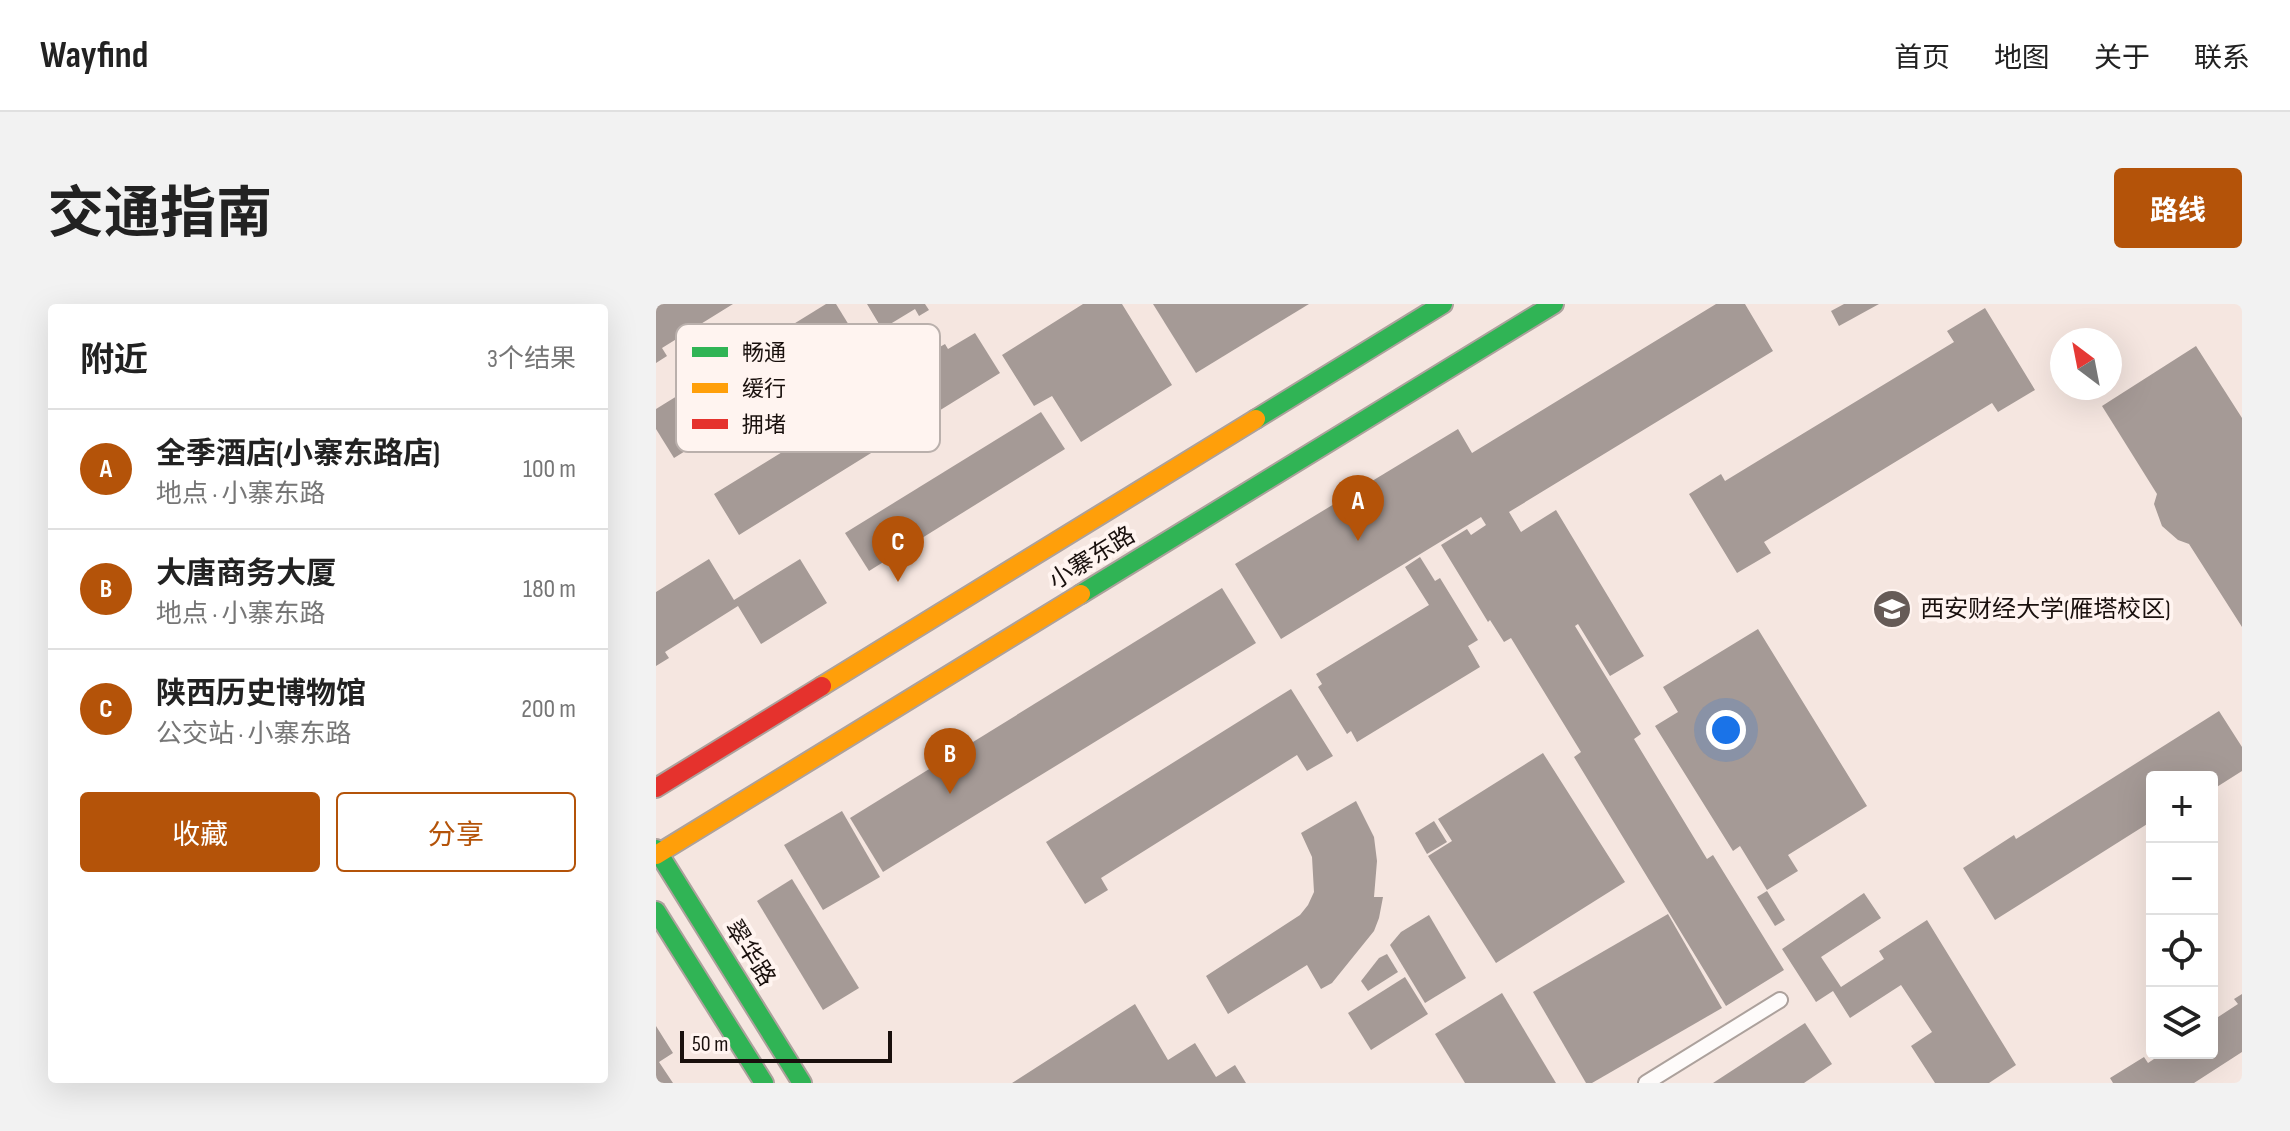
<!DOCTYPE html>
<html lang="zh">
<meta charset="utf-8">
<style>
body{margin:0;font-family:"Sofia Sans Condensed","Noto Sans SC",sans-serif;background:#f2f2f2;color:#222}
.controls{position:absolute;right:24px;bottom:24px;display:grid;overflow:hidden;border-radius:8px;box-shadow:0 8px 32px #0002}
.controls button{width:72px;height:72px;display:grid;place-items:center;padding:0;border:0;border-bottom:2px solid #e0e0e0;background:#fff;color:#222;font:40px sans-serif}
.compass{position:absolute;left:1394px;top:24px;width:72px;height:72px;border-radius:50%;background:#fff;box-shadow:0 8px 32px #0002;rotate:328deg}
.scale{position:absolute;left:24px;bottom:20px;width:212px;box-sizing:border-box;padding-left:8px;border:4px solid #19100d;border-top:0;font-size:22px;line-height:28px;white-space:nowrap;color:#19100d;-webkit-text-stroke:6px #fff4f0;paint-order:stroke}
.you{position:absolute;left:1070px;top:426px;width:28px;height:28px;margin:-20px;border:6px solid #fff;border-radius:50%;background:#1a73e8;box-shadow:0 0 0 12px #1a73e833}
.badge{display:grid;place-items:center;width:52px;height:52px;border-radius:50%;background:#b45309;color:#fff;font-size:26px;font-weight:700}
.pin{position:absolute;translate:-50% -66px;filter:drop-shadow(0 2px 4px #0008)}
.pin::after{content:'';position:absolute;top:42px;width:28px;height:24px;background:inherit;clip-path:polygon(0 0,100% 0,50% 100%)}
.list{margin:0;padding:0;list-style:none}
h2{display:flex;justify-content:space-between;align-items:center;height:104px;margin:0;padding:0 32px;font-size:34px}
h2 small{font-size:26px;font-weight:400;color:#767676}
.list li{display:grid;grid-template-columns:52px 1fr auto;gap:24px;align-items:center;box-sizing:border-box;height:120px;padding:0 32px;border-top:2px solid #e0e0e0}
.list b{display:block;font-size:30px;white-space:nowrap}
.list p{margin:0;font-size:26px;white-space:nowrap;color:#767676}
.list em{font-size:26px;font-style:normal;color:#767676}
.actions{display:flex;gap:16px;padding:24px 32px}
.actions a{flex:1;padding:18px 0;border:2px solid #b45309;border-radius:8px;text-align:center;font-size:28px;color:#b45309}
.actions .main{background:#b45309;color:#fff}
.icon{flex:none;width:44px;height:44px;fill:none;stroke:currentColor;stroke-width:2;stroke-linecap:round;stroke-linejoin:round}
.map{position:relative;flex:none;width:1586px;height:779px;overflow:hidden;border-radius:8px}
header{display:flex;align-items:center;gap:48px;box-sizing:border-box;height:112px;padding:0 40px;background:#fff;border-bottom:2px solid #e0e0e0}
header strong{font-size:38px}
nav{display:flex;gap:44px;margin-inline-start:auto;font-size:28px}
.intro{display:flex;align-items:center;justify-content:space-between;box-sizing:border-box;height:192px;padding:0 48px}
h1{margin:0;font-size:56px}
.button{padding:20px 36px;border-radius:8px;background:#b45309;color:#fff;font-size:28px;font-weight:700}
main{display:flex;gap:48px;padding:0 48px}
aside{flex:1;background:#fff;border-radius:8px;box-shadow:0 8px 32px #0002}
.map>svg:first-child{display:block}
.building{fill:#a59a96}
.lines{fill:none;stroke-linecap:round;stroke-linejoin:round}
.lane-casing{stroke:#aca19c;stroke-width:18}
.fast-casing{stroke:#aca19c;stroke-width:22}
.slow-casing{stroke:#aca19c;stroke-width:22}
.jam-casing{stroke:#aca19c;stroke-width:22}
.lane{stroke:#fefbfa;stroke-width:14}
.fast{stroke:#30b455;stroke-width:18}
.slow{stroke:#ff9f0a;stroke-width:18}
.jam{stroke:#e5322d;stroke-width:18}
.labels{text-anchor:middle;dominant-baseline:central;stroke-width:8;stroke-linejoin:round;paint-order:stroke}
.street-label{font-size:24px;fill:#19100d;stroke:#fff4f0}
.poi-label{font-size:24px;fill:#19100d;stroke:#fff4f0;text-anchor:start}
.key{fill:#fff4f0;stroke:#bab0ac;stroke-width:2}
.key-label{font-size:22px;fill:#19100d}
</style>
<header>
<strong>Wayfind</strong>
<nav><a>首页</a><a>地图</a><a>关于</a><a>联系</a></nav>
</header>
<div class="intro"><h1>交通指南</h1><a class="button">路线</a></div>
<main>
<aside>
<h2>附近<small>3个结果</small></h2>
<ul class="list">
<li><span class="badge">A</span><div><b>全季酒店(小寨东路店)</b><p>地点 · 小寨东路</p></div><em>100 m</em></li>
<li><span class="badge">B</span><div><b>大唐商务大厦</b><p>地点 · 小寨东路</p></div><em>180 m</em></li>
<li><span class="badge">C</span><div><b>陕西历史博物馆</b><p>公交站 · 小寨东路</p></div><em>200 m</em></li>
</ul>
<div class="actions"><a class="main">收藏</a><a>分享</a></div>
</aside>
<div class="map">
<svg width="1586" height="779" viewBox="0 0 1586 779">
<rect width="100%" height="100%" fill="#f5e6e0"/>
<!-- building -->
<g class="building">
<polygon points="0,0 77,0 6,44 11,52 0,59"/>
<polygon points="170,0 180,0 204,39 18,154 0,125 0,105"/>
<polygon points="211,0 269,0 273,6 263,12 259,5 226,25"/>
<polygon points="427,0 466,0 516,81 425,138 396,92 378,102 346,51"/>
<polygon points="497,0 653,0 540,69"/>
<polygon points="1060,0 1089,0 1117,47 853,208 865,228 900,206 988,352 954,372 922,320 919,322 985,430 978,435 1051,555 1057,551 1128,666 1070,702 918,453 925,448 855,334 848,338 834,316 832,318 785,241 811,225 815,231 830,221 825,213 625,335 579,260 802,125 816,149"/>
<polygon points="1188,0 1223,0 1183,22 1175,7"/>
<polygon points="1329,4 1379,86 1342,108 1336,99 1108,238 1115,249 1081,269 1033,190 1065,170 1069,177 1298,38 1291,27"/>
<polygon points="319,29 344,69 83,231 58,190 277,55 273,49 289,40 292,45"/>
<polygon points="1540,42 1586,114 1586,323 1533,240 1522,236 1506,222 1498,200 1501,190 1446,102"/>
<polygon points="385,108 409,145 213,267 189,229"/>
<polygon points="764,253 779,277 784,274 822,336 812,342 824,363 701,438 695,427 691,430 662,383 666,380 660,370 773,301 749,263"/>
<polygon points="53,255 78,296 144,255 171,299 105,340 82,302 9,348 13,354 0,362 0,288"/>
<polygon points="566,284 600,339 227,568 194,514"/>
<polygon points="1102,325 1211,502 1132,551 1142,567 1111,586 1084,542 1077,547 999,422 1022,408 1007,383"/>
<polygon points="635,385 677,452 651,467 641,451 445,574 452,586 429,600 390,538"/>
<polygon points="1563,407 1586,443 1586,467 1556,486 1556,473 1496,473 1496,517 1339,616 1307,564 1358,531 1360,535"/>
<polygon points="887,449 969,578 840,659 772,552 796,537 782,515"/>
<polygon points="700,497 718,533 721,557 718,593 727,593 723,614 718,627 676,679 665,685 651,661 572,710 550,672 644,611 652,601 658,588 656,553 645,529"/>
<polygon points="186,507 224,573 167,606 128,541"/>
<polygon points="778,517 791,538 771,550 759,529"/>
<polygon points="136,575 203,684 167,706 101,597"/>
<polygon points="1111,587 1129,616 1119,622 1101,593"/>
<polygon points="1208,589 1225,614 1165,653 1185,683 1228,655 1223,647 1271,616 1360,761 1333,779 1279,779 1255,742 1276,728 1245,681 1194,714 1177,687 1160,698 1126,645"/>
<polygon points="1012,610 1066,704 936,779 930,779 877,688"/>
<polygon points="773,611 810,674 769,699 734,641 745,628"/>
<polygon points="731,650 742,668 712,687 705,677 723,654"/>
<polygon points="749,673 772,710 715,746 692,709"/>
<polygon points="846,689 900,779 809,779 779,730"/>
<polygon points="1586,690 1586,748 1538,779 1457,779 1454,774 1488,753 1492,759 1507,749 1556,749 1556,717 1582,700 1578,695"/>
<polygon points="479,700 512,756 539,739 560,773 579,761 590,779 356,779"/>
<polygon points="1149,719 1176,760 1148,779 1057,779"/>
<polygon points="0,722 17,749 3,758 17,779 0,779"/>
</g>
<g class="lines">
<defs>
<polyline id="lane" points="990,779 1124,696"/>
<g id="fast">
<polyline points="600,115 787,0"/>
<polyline points="425,290 898,0"/>
<polyline points="0,545 146,779"/>
<polyline points="0,607 108,779"/>
</g>
<g id="slow">
<polyline points="166,382 600,115"/>
<polyline points="0,551 425,290"/>
</g>
<polyline id="jam" points="0,484 166,382"/>
</defs>
<!-- lane casing -->
<use href="#lane" class="lane-casing"/>
<!-- fast casing -->
<use href="#fast" class="fast-casing"/>
<!-- slow casing -->
<use href="#slow" class="slow-casing"/>
<!-- jam casing -->
<use href="#jam" class="jam-casing"/>
<!-- lane -->
<use href="#lane" class="lane"/>
<!-- fast -->
<use href="#fast" class="fast"/>
<!-- slow -->
<use href="#slow" class="slow"/>
<!-- jam -->
<use href="#jam" class="jam"/>
</g>
<!-- icons -->
<defs>
<symbol id="university-disc" viewBox="-11 -11 22 22"><circle r="9.5" fill="#665b57" stroke="#fff4f0"/><path d="M0-5L7-2L0 1L-7-2ZM-4 1L0 2.5L4 1V4Q0 6-4 4Z" fill="#fff"/></symbol>
</defs>
<g fill-rule="evenodd">
<use href="#university-disc" x="1214" y="283" width="44" height="44"/>
</g>
<g class="labels">
<!-- street labels -->
<g class="street-label">
<text transform="translate(436 254) rotate(-32)">小寨东路</text>
<text transform="translate(94 649) rotate(58)">翠华路</text>
</g>
<!-- poi labels -->
<g class="poi-label">
<text x="1264" y="305">西安财经大学(雁塔校区)</text>
</g>
</g>
<!-- legend -->
<rect x="20" y="20" width="264" height="128" rx="12" class="key"/>
<rect x="36" y="43" width="36" height="10" fill="#30b455"/>
<rect x="36" y="79" width="36" height="10" fill="#ff9f0a"/>
<rect x="36" y="115" width="36" height="10" fill="#e5322d"/>
<g class="key-label">
<text x="86" y="56">畅通</text>
<text x="86" y="92">缓行</text>
<text x="86" y="128">拥堵</text>
</g>
</svg>
<div class="controls">
<button>+</button>
<button>−</button>
<button><svg class="icon" aria-label="locate" viewBox="0 0 24 24"><circle cx="12" cy="12" r="6"/><path d="M12 2v4M12 18v4M2 12h4M18 12h4"/></svg></button>
<button><svg class="icon" aria-label="layers" viewBox="0 0 24 24"><path d="M12 4l9 5-9 5-9-5zM3 14l9 5 9-5"/></svg></button>
</div>
<svg class="compass" viewBox="-18 -18 36 36"><path d="M0-13l5 13h-10z" fill="#e53935"/><path d="M0 13l5-13h-10z" fill="#767676"/></svg>
<div class="scale">50 m</div>
<div class="you"></div>
<div class="pin badge" style="left:702px;top:237px">A</div>
<div class="pin badge" style="left:294px;top:490px">B</div>
<div class="pin badge" style="left:242px;top:278px">C</div>
</div>
</main>
